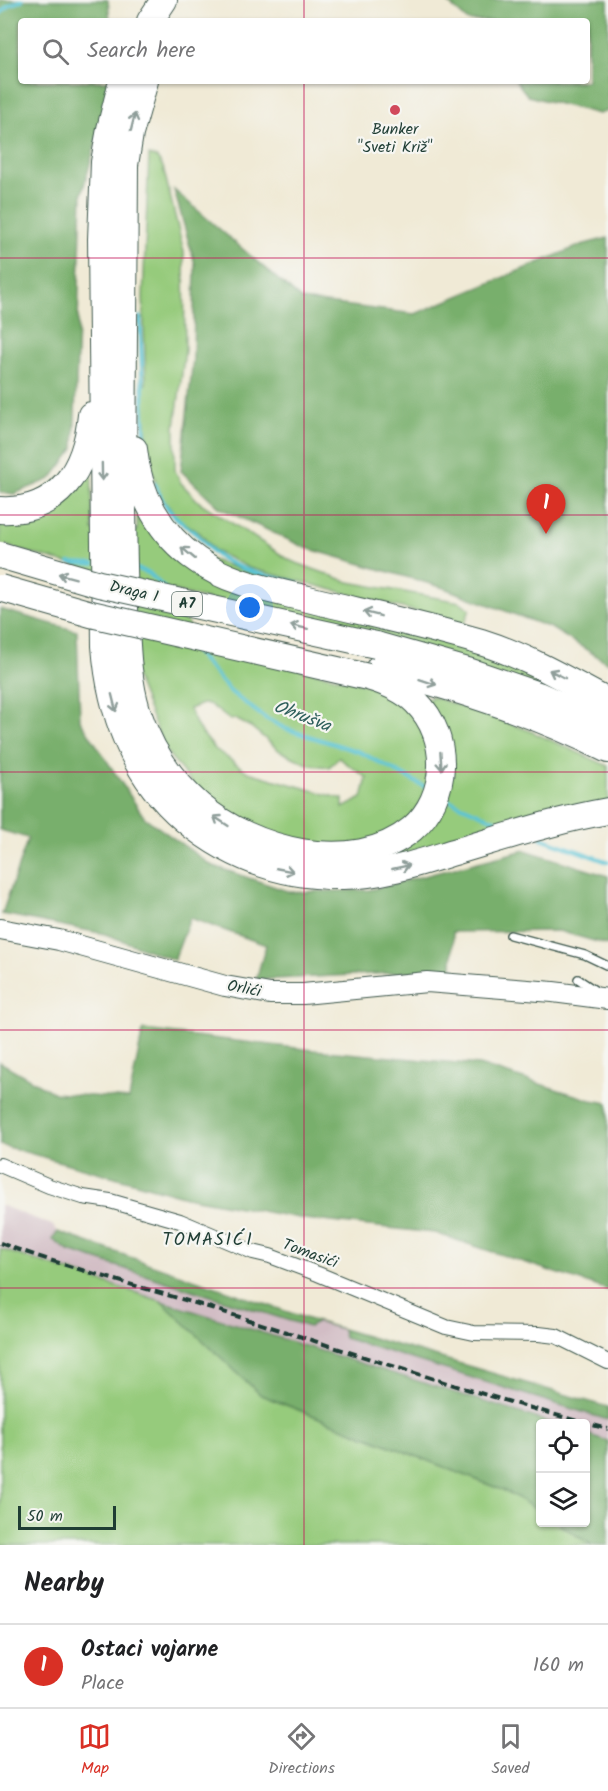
<!DOCTYPE html>
<meta charset="utf-8">
<style>
body{margin:0;font-family:Kalam,sans-serif;background:#f6f6f6;color:#202124}
.controls{position:absolute;right:18px;bottom:18px;display:grid;overflow:hidden;border-radius:6px;box-shadow:0 2px 4px #0004}
.controls button{width:54px;height:54px;display:grid;place-items:center;padding:0;border:0;border-bottom:2px solid #e0e0e0;background:#fff;color:#202124;font:30px sans-serif}
.scale{position:absolute;left:18px;bottom:15px;width:98px;box-sizing:border-box;padding-left:6px;border:3px solid #1f3d34;border-top:0;font-size:16px;line-height:21px;white-space:nowrap;color:#1f3d34;-webkit-text-stroke:4px #f6f6f2;paint-order:stroke}
.you{position:absolute;left:250px;top:608px;width:21px;height:21px;margin:-15px;border:4px solid #fff;border-radius:50%;background:#1a73e8;box-shadow:0 0 0 9px #1a73e833}
.badge{display:grid;place-items:center;width:39px;height:39px;border-radius:50%;background:#d93025;color:#fff;font-size:20px;font-weight:700}
.pin{position:absolute;translate:-50% -50px;filter:drop-shadow(0 2px 3px #0008)}
.pin::after{content:'';position:absolute;top:32px;width:21px;height:18px;background:inherit;clip-path:polygon(0 0,100% 0,50% 100%)}
.list{margin:0;padding:0;list-style:none}
h2{display:flex;justify-content:space-between;align-items:center;height:78px;margin:0;padding:0 24px;font-size:26px}
h2 small{font-size:20px;font-weight:400;color:#757577}
.list li{display:grid;grid-template-columns:39px 1fr auto;gap:18px;align-items:center;box-sizing:border-box;height:84px;padding:0 24px;border-top:2px solid #e0e0e0}
.list b{display:block;font-size:22px;white-space:nowrap}
.list p{margin:0;font-size:20px;white-space:nowrap;color:#757577}
.list em{font-size:20px;font-style:normal;color:#757577}
.icon{flex:none;width:33px;height:33px;fill:none;stroke:currentColor;stroke-width:2;stroke-linecap:round;stroke-linejoin:round}
.map{position:relative;flex:none;width:608px;height:1545px;overflow:hidden}
.search{position:absolute;background:#fff;box-shadow:0 2px 4px #0004;left:18px;right:18px;top:18px;height:66px;display:flex;align-items:center;gap:15px;box-sizing:border-box;padding:0 21px;border-radius:6px;color:#757577;font-size:22px}
.sheet{height:162px;background:#fff}
nav{display:flex;justify-content:space-around;align-items:center;box-sizing:border-box;height:84px;border-top:2px solid #e0e0e0;background:#fff;font-size:16px;color:#757577}
nav a{display:grid;justify-items:center;gap:3px}
nav .on{color:#d93025}
.map>svg:first-child{display:block}
.industrial{fill:#d2bdc5}
.green{fill:#96cb7c;stroke:#5a8458;stroke-width:1.5;fill-rule:evenodd}
.forest{fill:#78af6c;stroke:#4c7650;stroke-width:1.5}
.lines{fill:none;stroke-linecap:round;stroke-linejoin:round}
.stream{stroke:#5ac4d5;stroke-width:4}
.lane-casing{stroke:#3e574c;stroke-width:10}
.street-casing{stroke:#3e574c;stroke-width:16}
.secondary-casing{stroke:#3e574c;stroke-width:22}
.highway-casing{stroke:#3e574c;stroke-width:28}
.lane{stroke:#fff;stroke-width:7}
.street{stroke:#fff;stroke-width:14}
.secondary{stroke:#fff;stroke-width:20}
.highway{stroke:#fff;stroke-width:26}
.rail{stroke:#1f3d34;stroke-width:4;stroke-dasharray:9 4.5;stroke-linecap:butt}
.highway-bridge-casing{stroke:#3e574c;stroke-width:28;stroke-linecap:butt}
.highway-bridge{stroke:#fff;stroke-width:26}
.oneway{stroke:#8f9e9a}
.grid{fill:none;stroke:#c2185b;stroke-width:1.5;stroke-opacity:0.55}
.poi-dot{fill:#d1495b;stroke:#f6f6f2;stroke-width:2}
.labels{text-anchor:middle;dominant-baseline:central;stroke-width:4.5;stroke-linejoin:round;paint-order:stroke}
.shield{fill:#f6f6f2;stroke:#60746d;stroke-width:1.5}
.shield-label{font-size:15px;font-weight:bold;fill:#1f3d34}
.poi-label{font-size:16px;fill:#1f3d34;stroke:#f6f6f2}
.street-label{font-size:16px;fill:#1f3d34;stroke:#f6f6f2}
.water-label{font-size:18px;font-style:italic;fill:#2e5f5c;stroke:#f6f6f2}
.neighbourhood-label{font-size:18px;letter-spacing:1.5px;fill:#1f3d34;stroke:#f6f6f2}
</style>
<div class="map">
<svg width="608" height="1545" viewBox="0 0 608 1545">
<rect width="100%" height="100%" fill="#f6f6f2"/>
<filter id="ink" filterUnits="userSpaceOnUse"><feTurbulence type="fractalNoise" baseFrequency=".0167" numOctaves="2"/><feDisplacementMap in="SourceGraphic" scale="12" xChannelSelector="R" yChannelSelector="G"/><feConvolveMatrix kernelMatrix="1 2 1 2 8 2 1 2 1" color-interpolation-filters="sRGB"/></filter>
<filter id="wash" filterUnits="userSpaceOnUse"><feTurbulence type="fractalNoise" baseFrequency=".008" numOctaves="4" result="noise"/><feDisplacementMap in="SourceGraphic" scale="24" xChannelSelector="R" yChannelSelector="G"/><feGaussianBlur stdDeviation="1.35" result="paint"/><feColorMatrix in="noise" values="0 0 0 0 0 0 0 0 0 0 0 0 0 0 0 0 0 1.4 0 .05"/><feComposite in="paint" operator="in"/></filter>
<g filter="url(#wash)">
<rect width="100%" height="100%" fill="#f0ead6"/>
<!-- industrial -->
<polygon class="industrial" points="0,1205 52,1225 58,1232 53,1239 69,1251 309,1327 318,1322 342,1329 344,1338 608,1420 608,1441 586,1434 586,1424 552,1423 340,1358 0,1249"/>
<!-- green -->
<g class="green">
<polygon points="149,155 157,158 163,167 184,252 185,350 175,427 175,470 181,483 199,502 291,561 349,582 460,602 470,609 464,624 249,568 215,551 200,533 177,518 163,499 157,486 148,455 143,384 146,384 143,297"/>
<path d="M91,457l2,73h44v-23l-4,-1 -1,-17 41,58 306,103 128,61 -434,-121 24,55 233,54 1,-3 97,34 80,36v35l-227,59 -127,-31 -53,-35 -36,-44 -72,-179 -93,-27v-25zM202,704h7l21,16 5,-1 16,8 29,24 30,14 19,2 10,-9 28,20 -5,20 -19,10v-9l-95,-27 -33,-23 -17,-21 -9,-19z"/>
<polygon points="0,1249 161,1301 261,1395 510,1493 540,1512 540,1522 557,1523 592,1545 0,1545"/>
</g>
<!-- forest -->
<g class="forest">
<polygon points="0,0 108,0 110,21 21,21 21,81 113,81 82,193 74,449 51,479 14,494 0,492"/>
<polygon points="445,0 608,0 608,111 599,114 528,96 516,81 587,81 587,21 468,21"/>
<polygon points="174,190 302,300 415,314 581,245 608,238 608,663 551,628 441,587 306,548 220,508 181,471 193,358 195,264"/>
<polygon points="0,609 77,631 80,720 144,817 211,865 290,892 369,890 525,850 608,876 608,945 559,931 453,932 452,970 256,980 266,945 190,918 174,960 105,934 2,914 28,838 0,830"/>
<polygon points="143,1030 314,1050 479,1065 591,1100 608,1103 608,1290 435,1233 304,1219 186,1197 0,1145 0,1062 54,1093 129,1099"/>
<polygon points="58,1232 311,1320 342,1329 608,1407 608,1420 344,1338 342,1329 318,1322 309,1327 69,1251 52,1239"/>
<polygon points="161,1301 552,1423 540,1424 540,1512 510,1493 261,1395"/>
<polygon points="586,1434 608,1441 608,1545 592,1545 557,1523 586,1522"/>
</g>
<g class="lines">
<!-- stream -->
<g class="stream">
<polyline points="0,14 8,6 22,0"/>
<polyline points="140,317 145,445"/>
<path d="M155,484c11,28 19,32 40,49 9,7 14,17 23,23 23,16 53,21 79,27"/>
<polyline points="69,563 94,564"/>
<polyline points="134,568 149,573 164,588"/>
<polyline points="191,647 232,693 265,718 286,729 360,752 427,788"/>
<polyline points="444,798 506,825"/>
<polyline points="541,838 608,862"/>
</g>
</g>
</g>
<g filter="url(#ink)">
<g class="lines">
<defs>
<g id="lane">
<polyline points="510,935 585,955 608,966"/>
<polyline points="578,979 596,991"/>
</g>
<polyline id="street" points="0,1165 49,1186 83,1197 110,1201 180,1221 253,1252 270,1256 318,1274 446,1327 474,1333 539,1334 556,1336 608,1362"/>
<polyline id="secondary" points="0,929 59,940 225,986 270,994 303,994 427,982 553,992 608,999"/>
<g id="highway">
<polyline points="150,21 164,0"/>
<path d="M122,81l-12,48 -6,33 -3,77 4,407c5,65 27,129 79,173 45,38 99,58 159,57 37,0 75,-13 111,-24 51,-15 102,-32 154,-41"/>
<path d="M145,81l-15,53 -5,31c0,109 -1,218 -2,328 0,38 1,76 2,115 2,34 2,69 12,102 12,37 33,70 62,95 52,45 154,73 213,24 37,-32 39,-92 4,-127 -13,-13 -31,-20 -48,-25"/>
<path d="M134,449c4,44 26,86 63,111 31,23 74,30 111,39 58,14 116,26 173,43 45,14 86,38 127,60"/>
<path d="M0,510c59,3 86,-41 91,-95"/>
<polyline points="376,645 471,672 538,695 608,726"/>
<path d="M379,668c78,20 157,45 229,82"/>
</g>
</defs>
<!-- lane casing -->
<use href="#lane" class="lane-casing"/>
<!-- street casing -->
<use href="#street" class="street-casing"/>
<!-- secondary casing -->
<use href="#secondary" class="secondary-casing"/>
<!-- highway casing -->
<use href="#highway" class="highway-casing"/>
<!-- lane -->
<use href="#lane" class="lane"/>
<!-- street -->
<use href="#street" class="street"/>
<!-- secondary -->
<use href="#secondary" class="secondary"/>
<!-- highway -->
<use href="#highway" class="highway"/>
<!-- rail -->
<path class="rail" d="M0,1243c68,25 139,43 208,64 133,42 265,87 400,122"/>
<defs>
<g id="highway-bridge">
<polyline points="0,555 99,584 376,645"/>
<polyline points="0,588 91,614 368,677"/>
</g>
</defs>
<!-- highway-bridge casing -->
<use href="#highway-bridge" class="highway-bridge-casing"/>
<!-- highway-bridge -->
<use href="#highway-bridge" class="highway-bridge"/>
</g>
<!-- one-way arrows -->
<defs><path id="oneway-shaft" d="M-6 0H5M1.5-3L5.5 0L1.5 3" fill="none" stroke-width="1.6" stroke-linecap="round" stroke-linejoin="round" transform="scale(1.5)"/></defs>
<g class="oneway">
<use href="#oneway-shaft" transform="translate(133 122) rotate(-76)"/>
<use href="#oneway-shaft" transform="translate(102 472) rotate(89)"/>
<use href="#oneway-shaft" transform="translate(188 553) rotate(-140)"/>
<use href="#oneway-shaft" transform="translate(67 576) rotate(-165)"/>
<use href="#oneway-shaft" transform="translate(372 614) rotate(-166)"/>
<use href="#oneway-shaft" transform="translate(299 627) rotate(-168)"/>
<use href="#oneway-shaft" transform="translate(557 674) rotate(-153)"/>
<use href="#oneway-shaft" transform="translate(428 682) rotate(18)"/>
<use href="#oneway-shaft" transform="translate(114 703) rotate(76)"/>
<use href="#oneway-shaft" transform="translate(441 761) rotate(86)"/>
<use href="#oneway-shaft" transform="translate(221 821) rotate(-147)"/>
<use href="#oneway-shaft" transform="translate(401 867) rotate(-13)"/>
<use href="#oneway-shaft" transform="translate(285 870) rotate(11)"/>
</g>
</g>
<!-- grid -->
<path class="grid" d="M304,0v21M304,81v1464M0,258h608M0,515h608M0,772h608M0,1030h608M0,1288h608"/>
<!-- markers -->
<circle class="poi-dot" cx="395" cy="110" r="6"/>
<g class="labels">
<!-- shield labels -->
<rect class="shield" x="172" y="592" width="30" height="24" rx="4.5"/>
<g class="shield-label">
<text x="187" y="604">A7</text>
</g>
<!-- poi labels -->
<g class="poi-label">
<text x="395" y="129">Bunker<tspan x="395" dy="18">"Sveti Križ"</tspan></text>
</g>
<!-- street labels -->
<g class="street-label">
<text transform="translate(134 592) rotate(13)">Draga 1</text>
<text transform="translate(244 989) rotate(11)">Orlići</text>
<text transform="translate(310 1254) rotate(20)">Tomasići</text>
</g>
<!-- water labels -->
<g class="water-label">
<text transform="translate(302 717) rotate(21)">Ohrušva</text>
</g>
<!-- neighbourhood labels -->
<g class="neighbourhood-label">
<text x="208" y="1240">TOMASIĆI</text>
</g>
</g>
</svg>
<div class="controls">
<button><svg class="icon" aria-label="locate" viewBox="0 0 24 24"><circle cx="12" cy="12" r="6"/><path d="M12 2v4M12 18v4M2 12h4M18 12h4"/></svg></button>
<button><svg class="icon" aria-label="layers" viewBox="0 0 24 24"><path d="M12 4l9 5-9 5-9-5zM3 14l9 5 9-5"/></svg></button>
</div>
<div class="scale">50 m</div>
<div class="you"></div>
<div class="pin badge" style="left:546px;top:534px">1</div>
<div class="search"><svg class="icon" aria-label="search" viewBox="0 0 24 24"><circle cx="10" cy="10" r="6"/><path d="M15 15l6 6"/></svg>Search here</div>
</div>
<section class="sheet">
<h2>Nearby<small></small></h2>
<ul class="list">
<li><span class="badge">1</span><div><b>Ostaci vojarne</b><p>Place</p></div><em>160 m</em></li>
</ul>
</section>
<nav>
<a class="on"><svg class="icon" aria-label="map" viewBox="0 0 24 24"><path d="M3 6l6-2 6 2 6-2v14l-6 2-6-2-6 2zM9 4v14M15 6v14"/></svg>Map</a>
<a><svg class="icon" aria-label="directions" viewBox="0 0 24 24"><path d="M12 3l9 9-9 9-9-9zM9 14v-3h6M13 9l2 2-2 2"/></svg>Directions</a>
<a><svg class="icon" aria-label="saved" viewBox="0 0 24 24"><path d="M7 4h10v16l-5-4-5 4z"/></svg>Saved</a>
</nav>
